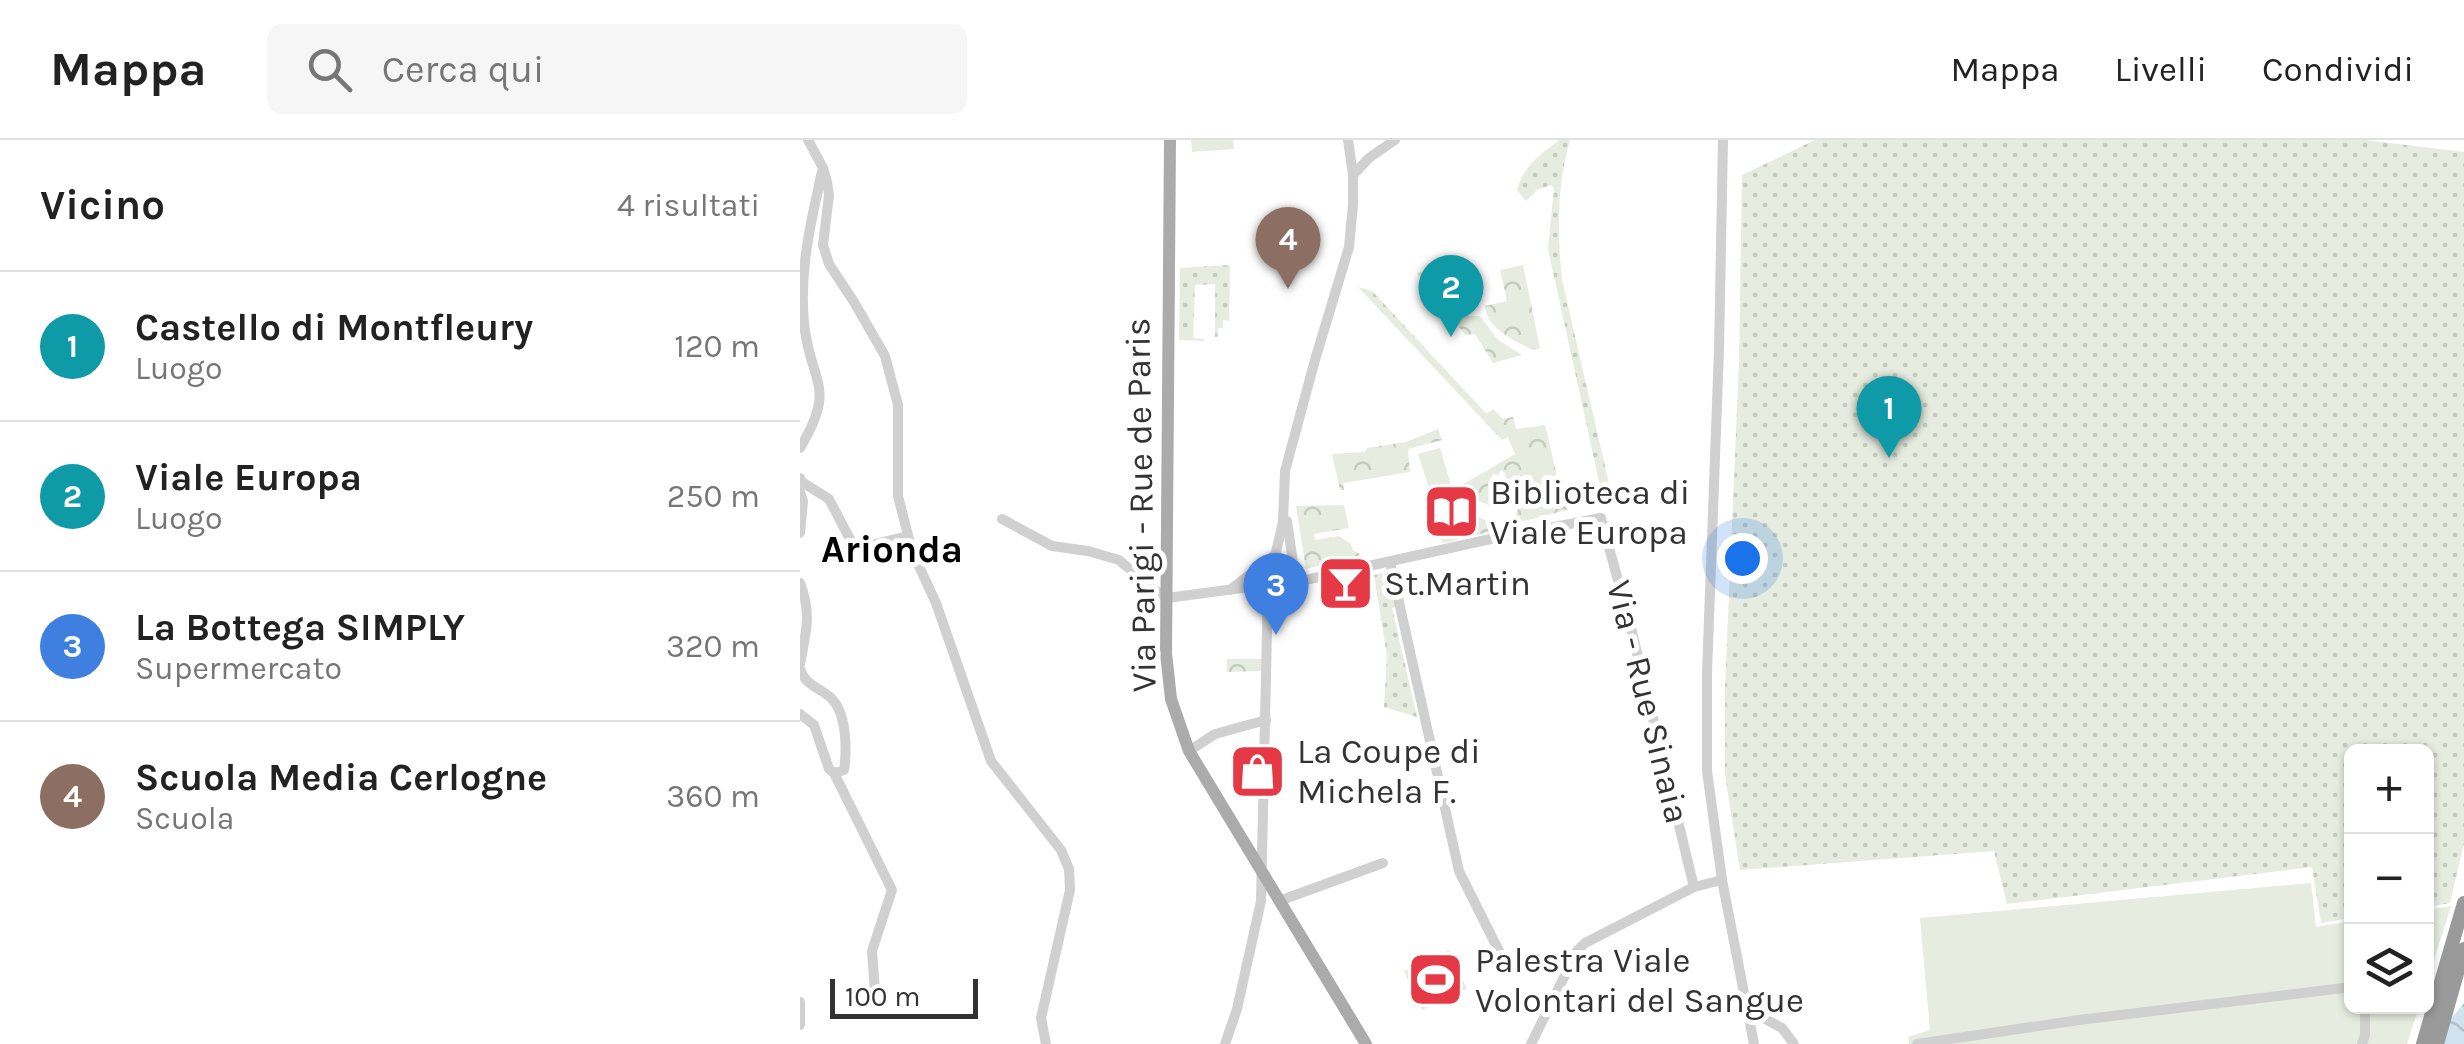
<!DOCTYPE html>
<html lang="it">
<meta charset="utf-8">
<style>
body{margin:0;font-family:Karla,sans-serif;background:#f6f6f6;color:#222}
.controls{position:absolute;right:30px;bottom:30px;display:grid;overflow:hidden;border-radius:15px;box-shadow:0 2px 8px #0004}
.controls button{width:90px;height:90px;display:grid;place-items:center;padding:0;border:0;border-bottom:2px solid #e0e0e0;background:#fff;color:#222;font:50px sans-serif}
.scale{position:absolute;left:30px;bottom:25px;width:148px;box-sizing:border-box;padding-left:10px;border:5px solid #333;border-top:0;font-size:28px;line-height:35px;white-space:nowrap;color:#333;-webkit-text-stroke:8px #fff;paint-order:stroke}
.you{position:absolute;left:942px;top:418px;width:35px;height:35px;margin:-25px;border:8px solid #fff;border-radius:50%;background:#1a73e8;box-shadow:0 0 0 15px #1a73e833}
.badge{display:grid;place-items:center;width:65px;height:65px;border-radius:50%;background:#0b8043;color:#fff;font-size:32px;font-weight:700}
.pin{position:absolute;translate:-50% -82px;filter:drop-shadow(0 2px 5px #0008)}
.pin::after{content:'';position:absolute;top:52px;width:35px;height:30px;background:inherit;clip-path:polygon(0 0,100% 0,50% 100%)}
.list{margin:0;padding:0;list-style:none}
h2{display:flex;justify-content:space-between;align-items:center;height:130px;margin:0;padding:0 40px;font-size:42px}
h2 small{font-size:32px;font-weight:400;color:#767676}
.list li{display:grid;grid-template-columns:65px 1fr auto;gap:30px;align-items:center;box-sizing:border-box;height:150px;padding:0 40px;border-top:2px solid #e0e0e0}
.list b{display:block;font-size:38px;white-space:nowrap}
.list p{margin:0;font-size:32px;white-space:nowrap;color:#767676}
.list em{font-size:32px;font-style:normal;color:#767676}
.icon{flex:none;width:55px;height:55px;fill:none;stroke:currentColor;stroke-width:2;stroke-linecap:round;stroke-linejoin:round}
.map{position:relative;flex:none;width:1664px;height:904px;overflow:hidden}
header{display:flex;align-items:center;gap:60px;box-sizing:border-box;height:140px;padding:0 50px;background:#fff;border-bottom:2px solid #e0e0e0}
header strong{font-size:48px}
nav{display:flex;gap:55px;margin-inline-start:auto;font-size:35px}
.search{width:700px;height:90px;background:#f6f6f6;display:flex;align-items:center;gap:25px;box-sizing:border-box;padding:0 35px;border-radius:15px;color:#767676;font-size:38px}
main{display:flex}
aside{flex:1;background:#fff}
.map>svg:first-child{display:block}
.grass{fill:url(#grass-dots)}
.forest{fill:url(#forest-crowns)}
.pitch{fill:#e6ecdf}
.water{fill:url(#water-waves)}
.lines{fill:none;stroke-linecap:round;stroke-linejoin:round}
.minor{stroke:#d0d0d0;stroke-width:10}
.major{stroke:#ababab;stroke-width:12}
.highway{stroke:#9a9a9a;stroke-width:14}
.labels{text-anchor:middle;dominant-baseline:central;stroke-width:10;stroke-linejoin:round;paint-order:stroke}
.poi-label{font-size:35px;fill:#333;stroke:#fff;text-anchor:start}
.street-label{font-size:35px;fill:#333;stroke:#fff}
.neighbourhood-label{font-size:38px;font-weight:bold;fill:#000;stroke:#fff}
</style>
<header>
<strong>Mappa</strong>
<div class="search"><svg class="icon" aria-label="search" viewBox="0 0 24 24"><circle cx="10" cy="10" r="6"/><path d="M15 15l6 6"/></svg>Cerca qui</div>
<nav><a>Mappa</a><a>Livelli</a><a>Condividi</a></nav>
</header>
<main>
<aside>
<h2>Vicino<small>4 risultati</small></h2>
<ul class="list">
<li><span class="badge" style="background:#0f9aa8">1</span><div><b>Castello di Montfleury</b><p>Luogo</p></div><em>120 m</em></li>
<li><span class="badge" style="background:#0f9aa8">2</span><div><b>Viale Europa</b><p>Luogo</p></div><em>250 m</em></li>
<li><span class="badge" style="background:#3f7fe0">3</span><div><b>La Bottega SIMPLY</b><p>Supermercato</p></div><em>320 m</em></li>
<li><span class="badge" style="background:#8d6e63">4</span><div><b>Scuola Media Cerlogne</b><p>Scuola</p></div><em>360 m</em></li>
</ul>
</aside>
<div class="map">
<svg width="1664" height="904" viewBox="0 0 1664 904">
<defs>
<pattern id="grass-dots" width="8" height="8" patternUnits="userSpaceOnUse" patternTransform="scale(2.5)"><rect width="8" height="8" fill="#e6ecdf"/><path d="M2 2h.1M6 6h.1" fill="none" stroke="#c6cbc0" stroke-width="1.8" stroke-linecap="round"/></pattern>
<pattern id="forest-crowns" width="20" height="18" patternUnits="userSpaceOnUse" patternTransform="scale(2.5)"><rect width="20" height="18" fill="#e6ecdf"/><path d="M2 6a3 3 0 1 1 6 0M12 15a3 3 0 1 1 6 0" fill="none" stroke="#c6cbc0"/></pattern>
<pattern id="water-waves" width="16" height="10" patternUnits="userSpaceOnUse" patternTransform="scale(2.5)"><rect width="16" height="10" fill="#cfe2ee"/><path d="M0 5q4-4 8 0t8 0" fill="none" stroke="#b2c2cd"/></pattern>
</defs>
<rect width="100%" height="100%" fill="#fff"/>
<!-- grass -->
<g class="grass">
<path d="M759,0h11c-13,45 -13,93 -8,140l51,221 -9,3 -56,-255 6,-61 -3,-3 -14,5 -11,11 -9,-11c6,-24 23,-35 42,-50z"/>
<polygon points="1015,0 1565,0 1664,12 1664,703 1650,763 1627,767 1626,612 1552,612 1551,778 1521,783 1512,727 1207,764 1194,711 940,730 925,635 925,547 939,223 942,35"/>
<polygon points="430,125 429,181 423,180 423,188 418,188 418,197 415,197 415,144 395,145 393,198 404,199 404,201 379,200 380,128"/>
<polygon points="558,147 572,151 708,297 702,300"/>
<polygon points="584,433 589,438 596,466 592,468 617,577 584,567 587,516 574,435"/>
</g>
<!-- forest -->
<g class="forest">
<path d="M664,123l4,12 -12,5 6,36h18l18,24 24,15 -29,8 -18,-29 -10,1c-15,-22 -33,-40 -48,-62z"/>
<path d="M723,125l17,83 -7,2c-19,-10 -45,-20 -48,-44l22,-5 -7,-31z"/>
<polygon points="693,269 703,279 713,277 716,289 745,285 758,341 762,341 767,370 716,383 713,380 729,347 706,339 705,333 701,330 698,335 693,334 688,346 696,352 694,357 699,361 695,368 679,361 676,367 671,365 668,370 693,385 693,391 643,403 625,364 657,348 715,314 708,297 686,274"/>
<polygon points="638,289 642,300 608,309 610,332 543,343 544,350 540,350 532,314 565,312 567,308 606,302"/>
<polygon points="544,365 549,388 514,394 515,400 539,396 551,404 553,410 561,415 506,429 496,366"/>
<polygon points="427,519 462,519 461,531 427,532"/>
</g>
<!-- pitch -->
<g class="pitch">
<polygon points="391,0 433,0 434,9 392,12"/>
<polygon points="640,308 651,345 630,351 618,314"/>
<polygon points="1511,743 1516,787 1551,781 1552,866 1619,867 1607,904 1109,904 1108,897 1130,890 1120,778"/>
<polygon points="1651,766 1627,842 1627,770"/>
<polygon points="649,810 667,849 622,870 604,831"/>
</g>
<!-- water -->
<polygon class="water" points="1664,863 1664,904 1630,904"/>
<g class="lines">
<!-- minor -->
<g class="minor">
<polyline points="8,0 23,28 27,42 29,55 23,105 29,124 54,162 85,216 98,265 98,356 112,411 136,463 191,621 261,710 269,729 270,750 241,878 246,904"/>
<polyline points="923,0 919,210 907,533 907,631 922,740 954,904"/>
<polyline points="553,35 569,18 595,0"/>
<path d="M0,308c38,-63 10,-64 4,-125 -4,-43 3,-83 12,-124 3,-10 3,-20 7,-30"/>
<polyline points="0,338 2,342 29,359 52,403 58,408 108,396"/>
<polyline points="0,352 3,361 0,393"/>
<polyline points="202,379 252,406 288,411 319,420 352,448 367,458 510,439 686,400 801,378 830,484 894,747"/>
<polyline points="487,381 495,436 490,442"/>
<polyline points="590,422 659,731 706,825 754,817 773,818"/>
<path d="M0,443c12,30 6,49 0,81"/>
<polyline points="430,450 476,414"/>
<path d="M0,529c5,16 18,18 30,28 17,15 17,52 14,73l-10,3 -5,-4 -15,-44 -14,-11"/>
<polyline points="389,611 415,594 466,580"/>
<polyline points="34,633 92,750 72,811 75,852"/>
<polyline points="479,761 583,723"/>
<polyline points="0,862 0,885"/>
<polyline points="947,869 982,888 994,904"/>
<polyline points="425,904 437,869 461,761 468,446 483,382 485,331 515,220 549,107 553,65 553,35 548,0"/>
<polyline points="731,904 777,811 785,803 894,747 922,740"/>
<polyline points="1117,904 1279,880 1552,847"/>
<polyline points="1562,904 1565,895 1565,866"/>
</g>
<!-- major -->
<polyline class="major" points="370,0 366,513 371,559 389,611 566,904"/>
<!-- highway -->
<g class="highway">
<polyline points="1623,904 1664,763"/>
<polyline points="1637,904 1664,809"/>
</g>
</g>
<!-- icons -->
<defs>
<symbol id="library-square" viewBox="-11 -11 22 22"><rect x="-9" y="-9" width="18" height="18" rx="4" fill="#e63946" stroke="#fff"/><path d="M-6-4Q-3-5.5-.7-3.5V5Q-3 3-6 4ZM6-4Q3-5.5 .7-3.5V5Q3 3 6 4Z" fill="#fff"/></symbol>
<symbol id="bar-square" viewBox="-11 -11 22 22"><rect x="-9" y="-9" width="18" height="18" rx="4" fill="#e63946" stroke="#fff"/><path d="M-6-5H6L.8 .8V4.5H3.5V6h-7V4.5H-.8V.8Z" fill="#fff"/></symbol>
<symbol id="shop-square" viewBox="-11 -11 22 22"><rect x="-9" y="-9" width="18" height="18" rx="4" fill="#e63946" stroke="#fff"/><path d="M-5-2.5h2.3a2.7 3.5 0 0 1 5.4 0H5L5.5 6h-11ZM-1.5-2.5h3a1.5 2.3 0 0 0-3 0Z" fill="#fff"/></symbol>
<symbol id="stadium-square" viewBox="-11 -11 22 22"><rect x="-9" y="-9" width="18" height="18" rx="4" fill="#e63946" stroke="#fff"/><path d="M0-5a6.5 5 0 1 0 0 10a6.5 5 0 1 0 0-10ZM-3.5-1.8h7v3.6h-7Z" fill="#fff"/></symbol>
</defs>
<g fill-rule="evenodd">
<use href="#library-square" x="620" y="340" width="63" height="63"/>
<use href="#bar-square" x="514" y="412" width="63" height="63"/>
<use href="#shop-square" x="426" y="600" width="63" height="63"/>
<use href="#stadium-square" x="604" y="808" width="63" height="63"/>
</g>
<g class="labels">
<!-- poi labels -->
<g class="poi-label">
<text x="690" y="352">Biblioteca di<tspan x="690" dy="40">Viale Europa</tspan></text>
<text x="584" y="443">St.Martin</text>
<text x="497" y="611">La Coupe di<tspan x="497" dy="40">Michela F.</tspan></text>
<text x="675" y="820">Palestra Viale<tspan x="675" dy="40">Volontari del Sangue</tspan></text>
</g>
<!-- street labels -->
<g class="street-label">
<text transform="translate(341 365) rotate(-91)">Via Parigi - Rue de Paris</text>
<text transform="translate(848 562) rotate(76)">Via - Rue Sinaia</text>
</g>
<!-- neighbourhood labels -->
<g class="neighbourhood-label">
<text x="92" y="409">Arionda</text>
</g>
</g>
</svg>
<div class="controls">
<button>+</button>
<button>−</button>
<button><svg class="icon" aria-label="layers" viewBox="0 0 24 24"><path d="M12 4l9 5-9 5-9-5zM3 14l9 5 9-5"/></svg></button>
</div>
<div class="scale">100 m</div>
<div class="you"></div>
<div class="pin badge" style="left:1089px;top:318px;background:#0f9aa8">1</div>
<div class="pin badge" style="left:651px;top:197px;background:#0f9aa8">2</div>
<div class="pin badge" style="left:476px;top:495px;background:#3f7fe0">3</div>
<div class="pin badge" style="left:488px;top:149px;background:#8d6e63">4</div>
</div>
</main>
